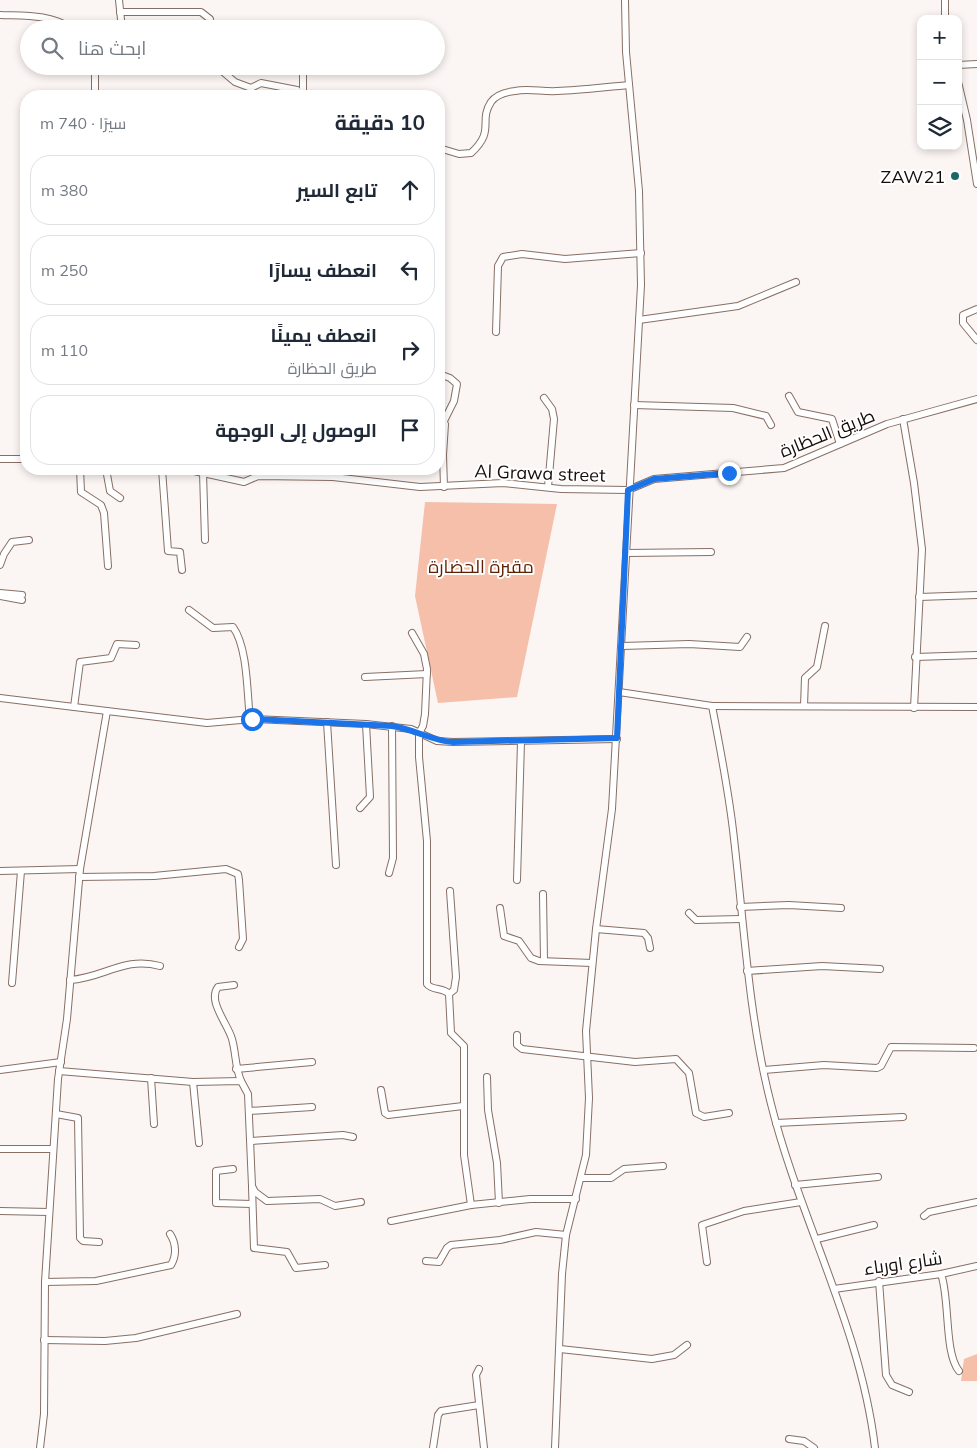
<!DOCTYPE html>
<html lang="ar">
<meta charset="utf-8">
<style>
body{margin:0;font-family:Mulish,Cairo,sans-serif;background:#f2f2f3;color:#1f2937;direction:rtl}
.controls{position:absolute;right:15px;top:15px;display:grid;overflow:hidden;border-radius:10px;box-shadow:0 2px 8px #0003}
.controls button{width:45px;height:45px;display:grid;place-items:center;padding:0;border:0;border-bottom:1px solid #e0e1e3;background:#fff;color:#1f2937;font:25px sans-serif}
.stop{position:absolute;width:15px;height:15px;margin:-11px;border:4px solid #1a73e8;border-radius:50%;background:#fff}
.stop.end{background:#1a73e8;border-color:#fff;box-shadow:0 1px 5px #0008}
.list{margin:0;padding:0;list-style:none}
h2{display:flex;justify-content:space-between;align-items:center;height:65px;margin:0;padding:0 20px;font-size:21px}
h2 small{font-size:16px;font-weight:400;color:#747a83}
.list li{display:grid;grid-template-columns:32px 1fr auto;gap:15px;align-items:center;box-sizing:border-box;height:70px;margin:0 10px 10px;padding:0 10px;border:1px solid #e0e1e3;border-radius:20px}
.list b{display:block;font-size:19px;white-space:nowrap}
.list p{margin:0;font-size:16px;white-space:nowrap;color:#747a83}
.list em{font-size:16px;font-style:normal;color:#747a83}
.icon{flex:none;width:28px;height:28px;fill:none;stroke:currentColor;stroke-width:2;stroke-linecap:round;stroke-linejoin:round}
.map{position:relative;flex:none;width:977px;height:1448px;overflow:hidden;direction:ltr}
.search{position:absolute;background:#fff;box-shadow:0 2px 8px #0003;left:20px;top:20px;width:425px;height:55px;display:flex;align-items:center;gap:12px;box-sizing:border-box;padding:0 18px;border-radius:28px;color:#747a83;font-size:19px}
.panel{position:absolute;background:#fff;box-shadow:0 2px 8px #0003;left:20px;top:90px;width:425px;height:385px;border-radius:20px;direction:rtl}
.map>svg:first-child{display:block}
.green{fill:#f6bfa9}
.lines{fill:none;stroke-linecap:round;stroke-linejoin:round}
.minor-casing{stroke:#886f65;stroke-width:8}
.minor{stroke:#fff;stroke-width:6}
.route{stroke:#1a73e8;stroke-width:6}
.poi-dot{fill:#1b6869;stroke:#fff;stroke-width:2}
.labels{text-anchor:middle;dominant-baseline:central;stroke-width:4;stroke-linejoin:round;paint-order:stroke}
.poi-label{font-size:18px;fill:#160c09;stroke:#fff;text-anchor:end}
.street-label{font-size:18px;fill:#160c09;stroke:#fff}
.park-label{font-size:18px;fill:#5f2101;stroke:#fff}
</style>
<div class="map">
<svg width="977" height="1448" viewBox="0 0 977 1448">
<rect width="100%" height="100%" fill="#fbf5f3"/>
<!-- green -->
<g class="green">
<polygon points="425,502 557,504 517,697 438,703 415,596"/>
<polygon points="977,1354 977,1381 961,1381 964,1359"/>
</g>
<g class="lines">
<defs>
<g id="minor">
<polyline points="119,0 122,29"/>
<polyline points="945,0 945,19"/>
<polyline points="120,12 201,12 210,19 211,29"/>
<path d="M0,15c24,1 51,-1 72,14"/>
<polyline points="958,65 977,64"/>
<polyline points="95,66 95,96"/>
<polyline points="216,66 235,82 251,88"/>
<polyline points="303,66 303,96"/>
<polyline points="958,82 967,120 977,184"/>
<polyline points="252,96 251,88 261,83 297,90 302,96"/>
<path d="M439,148l20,6 12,-1c25,-23 7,-31 20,-51 5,-7 15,-10 24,-11 13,-3 28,1 42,0 24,-1 48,-4 72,-6"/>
<polyline points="977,309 963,315 963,323 977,340"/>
<polyline points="639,320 738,306 796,282"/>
<polyline points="496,332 498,266 503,257 522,254 565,259 641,253"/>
<polyline points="439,374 450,378 457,384 454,401 444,421"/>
<polyline points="789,396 798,412 832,419 840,444"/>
<polyline points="544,398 552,409 554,419 548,487"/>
<polyline points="634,405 733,408 766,416 771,425"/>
<polyline points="439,417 445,424 443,455 444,487"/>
<polyline points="903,419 914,483 922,549 914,708"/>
<polyline points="0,459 26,459"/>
<polyline points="80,469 81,492 101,505 104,513 108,566"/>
<polyline points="106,469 110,491 120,498"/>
<polyline points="162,469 168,551 180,552 182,570"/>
<polyline points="185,469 244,482 258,476 333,477 420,487 503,483 561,489 628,490 654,479 784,468 887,424 977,399"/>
<polyline points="203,472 205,540"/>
<polyline points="626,553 711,552"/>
<polyline points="0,565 4,554 12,542 29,540"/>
<polyline points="0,593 22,595"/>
<polyline points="0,596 22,600"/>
<polyline points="919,597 977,595"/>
<path d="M189,610l24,18 20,-1c15,21 14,67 17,93"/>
<path d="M412,633l12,21 3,15 -2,45 -2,12 -4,7v24l8,84v143c5,7 16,3 22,10l2,39 13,13v109l7,50 59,-6h46"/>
<polyline points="622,646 689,644 740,647 747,637"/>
<polyline points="915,657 977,655"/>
<polyline points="365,677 427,674"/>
<path d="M619,692l93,14c8,41 16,82 21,124 11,92 15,184 38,274 29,116 90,224 104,344"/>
<polyline points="0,698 107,711"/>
<polyline points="712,706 977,707"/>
<polyline points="804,706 805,678 817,667 825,626"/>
<polyline points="74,707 80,662 111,658 117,644 136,645"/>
<polyline points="327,722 336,865"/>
<polyline points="360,808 370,797 366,724"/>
<polyline points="0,871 80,869"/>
<polyline points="389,873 393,858 392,726"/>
<polyline points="79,877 154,876 226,869 238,874 239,880 243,939 239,947"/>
<polyline points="517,880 521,742"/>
<polyline points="543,894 544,961"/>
<polyline points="740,907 789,905 841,908"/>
<polyline points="500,908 504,936 519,941 531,958 539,961 592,963"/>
<polyline points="689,913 696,920 741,919"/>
<polyline points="596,929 644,933 648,938 650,948"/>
<polyline points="747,971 822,966 880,969"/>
<path d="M70,980c34,-2 54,-24 90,-14"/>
<polyline points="12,983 21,871"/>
<path d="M234,985l-16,2c-11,14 10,37 14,52 4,14 3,28 9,42"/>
<polyline points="449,994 454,990 456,977 450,891"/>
<polyline points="517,1035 517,1045 522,1049 635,1062 676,1059 689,1073 696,1113 704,1117 729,1113"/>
<polyline points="236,1069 312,1062"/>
<polyline points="0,1070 61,1062"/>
<polyline points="764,1070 824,1065 877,1068 881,1066 891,1047 974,1048"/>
<polyline points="59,1071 193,1082 241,1081 248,1094 252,1186 255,1192 267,1201 320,1199 335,1206 361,1202"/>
<polyline points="487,1077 488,1110 497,1163 499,1203"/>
<polyline points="151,1078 154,1124"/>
<polyline points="193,1082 199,1143"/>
<polyline points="381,1090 385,1113 388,1115 463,1106"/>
<polyline points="249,1111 312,1107"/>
<polyline points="56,1114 78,1118 80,1238 83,1241 99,1242"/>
<polyline points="776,1123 903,1117"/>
<polyline points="251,1141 343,1135 353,1137"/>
<polyline points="0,1149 53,1149"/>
<polyline points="233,1169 216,1171 216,1203 252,1204"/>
<polyline points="581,1178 611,1178 624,1169 663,1166"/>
<polyline points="795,1185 878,1177"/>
<polyline points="252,1187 254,1248 287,1252 296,1268 325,1265"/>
<polyline points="0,1211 49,1212"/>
<polyline points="924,1216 929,1212 977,1202"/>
<polyline points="391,1221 471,1205"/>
<polyline points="817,1239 874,1225"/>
<polyline points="426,1261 439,1262 447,1248 451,1245 500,1240 536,1232 566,1235"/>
<polyline points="707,1262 702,1225 744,1211 801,1202"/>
<path d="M941,1274c9,24 3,79 18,97"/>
<polyline points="879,1281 886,1375 892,1385 909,1392"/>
<path d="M45,1282l51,-1 75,-16c6,-10 5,-22 -1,-31"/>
<polyline points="834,1289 941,1274 977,1266"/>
<polyline points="44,1340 105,1341 136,1338 237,1314"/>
<polyline points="560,1349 652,1359 674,1355 687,1345"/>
<polyline points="479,1369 476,1375 484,1448"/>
<polyline points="789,1439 804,1441 814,1448"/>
<polyline points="40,1448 44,1414 45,1282 58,1079 67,1019 80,869 107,711 207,723 252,719 366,724 411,729 437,741 453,742 617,739"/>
<polyline points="433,1448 438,1415 441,1411 479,1405"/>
<polyline points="555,1448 562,1274 566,1235 586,1155 589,1098 586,1031 596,929 612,809 641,285 639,191 626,52 625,0"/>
</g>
</defs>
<!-- minor casing -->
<use href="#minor" class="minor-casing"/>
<!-- minor -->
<use href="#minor" class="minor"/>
</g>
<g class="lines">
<!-- route -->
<path class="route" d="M252,719l140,7c22,3 40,15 61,16l164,-4 11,-248 26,-11 75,-6"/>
</g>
<!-- markers -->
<circle class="poi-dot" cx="955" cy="176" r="5"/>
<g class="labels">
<!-- poi labels -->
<g class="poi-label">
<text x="945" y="176">ZAW21</text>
</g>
<!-- street labels -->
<g class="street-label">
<text transform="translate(827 433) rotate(-22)">طريق الحظارة</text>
<text transform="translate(540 473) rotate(2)">Al Grawa street</text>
<text transform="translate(903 1263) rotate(-8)">شارع اورباء</text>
</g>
<!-- park labels -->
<g class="park-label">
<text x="481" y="566">مقبرة الحضارة</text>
</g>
</g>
</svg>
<div class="controls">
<button>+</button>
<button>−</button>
<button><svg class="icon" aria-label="layers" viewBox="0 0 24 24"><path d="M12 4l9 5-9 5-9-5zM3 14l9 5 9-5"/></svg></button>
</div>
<div class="stop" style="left:252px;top:719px"></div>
<div class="stop end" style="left:729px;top:473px"></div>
<div class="search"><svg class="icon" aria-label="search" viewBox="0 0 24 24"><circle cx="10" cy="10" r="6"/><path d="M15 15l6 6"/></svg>ابحث هنا</div>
<section class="panel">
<h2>10 دقيقة<small>سيرًا · 740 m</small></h2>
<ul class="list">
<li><svg class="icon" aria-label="ahead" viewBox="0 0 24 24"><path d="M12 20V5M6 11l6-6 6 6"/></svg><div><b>تابع السير</b></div><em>380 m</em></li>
<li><svg class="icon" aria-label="left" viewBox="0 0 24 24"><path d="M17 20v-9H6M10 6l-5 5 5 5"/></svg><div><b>انعطف يسارًا</b></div><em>250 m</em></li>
<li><svg class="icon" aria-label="right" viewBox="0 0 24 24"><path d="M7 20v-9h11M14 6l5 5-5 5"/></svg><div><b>انعطف يمينًا</b><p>طريق الحظارة</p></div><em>110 m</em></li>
<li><svg class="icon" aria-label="arrive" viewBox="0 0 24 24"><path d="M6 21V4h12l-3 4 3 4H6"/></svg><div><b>الوصول إلى الوجهة</b></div></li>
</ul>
</section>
</div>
